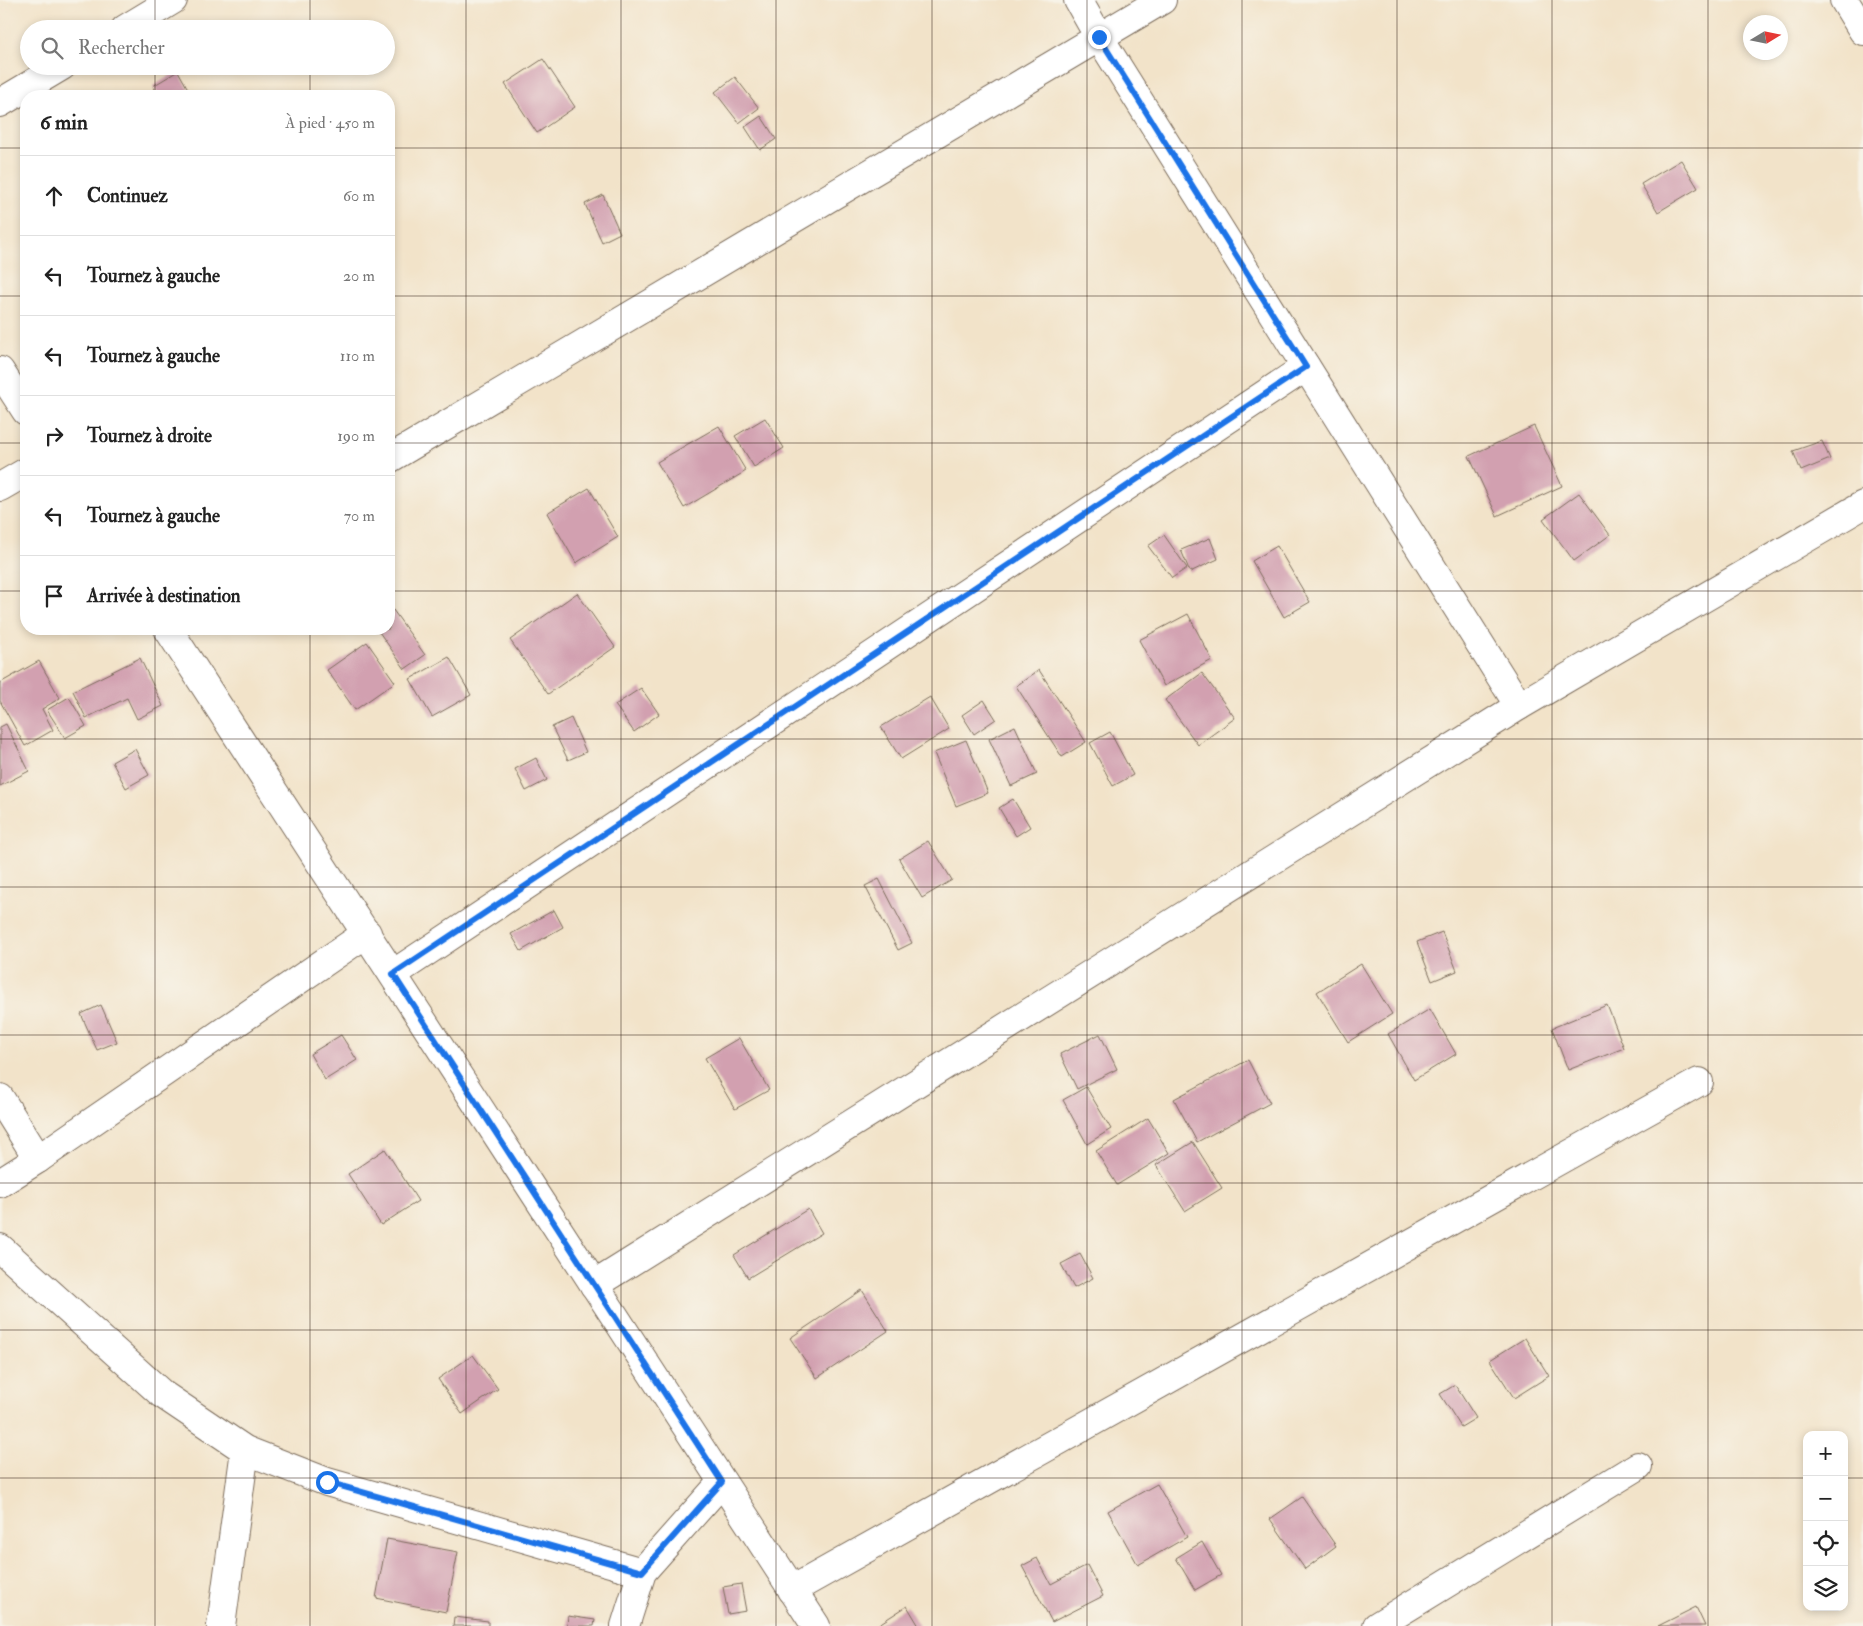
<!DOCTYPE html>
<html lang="fr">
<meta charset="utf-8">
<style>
body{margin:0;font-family:"IM FELL Double Pica",serif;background:#f2f2f2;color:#222}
.controls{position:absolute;right:15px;bottom:15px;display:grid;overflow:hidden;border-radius:10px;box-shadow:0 2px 8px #0003}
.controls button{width:45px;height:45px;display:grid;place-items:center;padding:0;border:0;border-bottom:1px solid #e0e0e0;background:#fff;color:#222;font:25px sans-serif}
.compass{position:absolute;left:1743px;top:15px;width:45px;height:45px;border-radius:50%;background:#fff;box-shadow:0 2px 8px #0003;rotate:80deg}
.stop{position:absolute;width:15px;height:15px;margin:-11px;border:4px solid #1a73e8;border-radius:50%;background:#fff}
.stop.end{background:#1a73e8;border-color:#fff;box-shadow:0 1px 5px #0008}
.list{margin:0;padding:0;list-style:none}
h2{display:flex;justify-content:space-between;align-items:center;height:65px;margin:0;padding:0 20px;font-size:21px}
h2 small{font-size:16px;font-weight:400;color:#767676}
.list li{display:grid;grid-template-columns:32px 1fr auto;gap:15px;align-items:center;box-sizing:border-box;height:80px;padding:0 20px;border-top:1px solid #e0e0e0}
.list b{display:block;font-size:19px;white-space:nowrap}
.list em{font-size:16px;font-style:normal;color:#767676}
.icon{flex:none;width:28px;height:28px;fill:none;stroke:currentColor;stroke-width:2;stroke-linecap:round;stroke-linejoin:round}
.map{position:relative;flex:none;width:1863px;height:1626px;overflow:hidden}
.search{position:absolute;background:#fff;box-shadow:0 2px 8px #0003;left:20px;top:20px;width:375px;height:55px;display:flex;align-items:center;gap:12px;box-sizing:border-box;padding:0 18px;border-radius:28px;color:#767676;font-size:19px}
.panel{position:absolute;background:#fff;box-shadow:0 2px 8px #0003;left:20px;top:90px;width:375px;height:545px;border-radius:20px}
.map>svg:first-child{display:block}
.building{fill:#d2a0b0}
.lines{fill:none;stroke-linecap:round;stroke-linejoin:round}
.minor-casing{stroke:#7b6b5a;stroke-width:30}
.minor{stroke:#fff;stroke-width:28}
.route{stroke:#1a73e8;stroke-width:6}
.grid{fill:none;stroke:#3b2a1e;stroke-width:1;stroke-opacity:0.55}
</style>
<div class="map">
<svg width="1863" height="1626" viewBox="0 0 1863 1626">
<rect width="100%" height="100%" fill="#f7f3e8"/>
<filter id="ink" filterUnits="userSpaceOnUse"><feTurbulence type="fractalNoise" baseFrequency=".02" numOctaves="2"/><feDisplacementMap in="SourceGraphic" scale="10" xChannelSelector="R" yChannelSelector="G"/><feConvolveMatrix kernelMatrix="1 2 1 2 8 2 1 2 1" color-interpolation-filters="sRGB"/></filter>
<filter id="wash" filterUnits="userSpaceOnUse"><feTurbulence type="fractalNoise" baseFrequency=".0096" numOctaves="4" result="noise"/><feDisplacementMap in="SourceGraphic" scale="20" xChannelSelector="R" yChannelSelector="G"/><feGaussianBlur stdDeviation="1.12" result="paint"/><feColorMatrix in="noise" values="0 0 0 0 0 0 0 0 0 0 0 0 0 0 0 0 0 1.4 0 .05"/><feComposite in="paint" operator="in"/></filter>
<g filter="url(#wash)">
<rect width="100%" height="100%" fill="#f2e3c9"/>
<g id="blocks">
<!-- building -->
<g class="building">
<polygon points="543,59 575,107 537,133 505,84"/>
<polygon points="178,71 192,96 159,96 153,86"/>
<polygon points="735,77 759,108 739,123 715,92"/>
<polygon points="761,116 776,139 760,150 745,127"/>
<polygon points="1681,160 1698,188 1658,212 1641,184"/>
<polygon points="603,195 620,233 602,242 585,204"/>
<polygon points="765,418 784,448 754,467 735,436"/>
<polygon points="719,426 746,471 684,508 657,462"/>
<polygon points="1534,426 1562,486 1497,516 1469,456"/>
<polygon points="1822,441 1830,459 1801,471 1793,451"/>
<polygon points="589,488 618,537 576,563 547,513"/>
<polygon points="1579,493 1610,535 1574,561 1543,519"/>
<polygon points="1164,535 1187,568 1172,578 1148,546"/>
<polygon points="1210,538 1218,559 1190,572 1181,550"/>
<polygon points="1277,546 1310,602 1284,617 1252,561"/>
<polygon points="577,593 615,647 548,694 510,640"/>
<polygon points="393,610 425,655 405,669 377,629 389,629 389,613"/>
<polygon points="1188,614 1212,660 1164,686 1139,640"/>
<polygon points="367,642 395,682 355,710 327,670"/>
<polygon points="449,657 471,695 432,717 410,679"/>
<polygon points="140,658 163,706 137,719 127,698 86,718 73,691"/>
<polygon points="39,661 60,698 42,709 53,730 25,746 0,701 0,683"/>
<polygon points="1039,670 1086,742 1062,757 1016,686"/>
<polygon points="1202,673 1235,718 1198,745 1165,700"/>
<polygon points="641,688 659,714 634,732 615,705"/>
<polygon points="69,697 86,726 65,738 47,710"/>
<polygon points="930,697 949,729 901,759 881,727"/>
<polygon points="984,700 996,719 974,734 962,715"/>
<polygon points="571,718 586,752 568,760 552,727"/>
<polygon points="6,724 29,771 0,786 0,727"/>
<polygon points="1015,726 1037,774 1011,786 989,739"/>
<polygon points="1110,732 1133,775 1113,786 1090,743"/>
<polygon points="966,740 988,793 956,806 934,753"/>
<polygon points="135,749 149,775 126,788 112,762"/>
<polygon points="536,758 547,780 526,791 515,769"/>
<polygon points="1013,799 1030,827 1016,836 999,808"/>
<polygon points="928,841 952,880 922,898 899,859"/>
<polygon points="879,879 912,943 898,950 865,886"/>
<polygon points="554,910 563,927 521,951 511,934"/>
<polygon points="1442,932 1457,971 1432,981 1417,942"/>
<polygon points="1361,964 1392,1014 1348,1042 1317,992"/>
<polygon points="101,1005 117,1042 97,1050 81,1014"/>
<polygon points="1607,1005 1624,1048 1568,1070 1552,1028"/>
<polygon points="1430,1009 1456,1054 1414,1080 1388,1034"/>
<polygon points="1100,1034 1117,1069 1077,1089 1060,1054"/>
<polygon points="341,1035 357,1060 325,1080 310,1054"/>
<polygon points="739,1038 769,1090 735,1109 705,1058"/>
<polygon points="1248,1060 1270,1103 1197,1142 1174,1099"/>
<polygon points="1086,1087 1111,1129 1087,1144 1063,1100"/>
<polygon points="1148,1118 1169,1153 1117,1185 1096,1151"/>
<polygon points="1193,1142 1222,1188 1185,1211 1156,1165"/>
<polygon points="385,1149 418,1201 381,1225 348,1174"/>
<polygon points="808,1209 822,1233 748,1278 734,1255"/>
<polygon points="1080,1254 1093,1278 1074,1288 1061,1264"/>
<polygon points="862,1290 888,1331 817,1378 790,1338"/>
<polygon points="1525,1338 1549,1376 1514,1398 1490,1360"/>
<polygon points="473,1355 498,1389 462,1414 438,1379"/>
<polygon points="1455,1385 1476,1418 1461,1427 1440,1394"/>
<polygon points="1157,1484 1187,1537 1138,1565 1108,1511"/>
<polygon points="1302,1497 1336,1546 1305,1569 1270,1519"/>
<polygon points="387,1539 458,1552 446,1612 376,1598"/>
<polygon points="1202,1542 1221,1575 1195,1590 1176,1558"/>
<polygon points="1037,1558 1051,1584 1087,1565 1103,1596 1052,1622 1022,1566"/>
<polygon points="741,1584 746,1611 728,1614 723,1587"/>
<polygon points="907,1606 919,1626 876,1626"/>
<polygon points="1696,1607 1705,1626 1658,1626"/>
<polygon points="568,1616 595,1620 594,1626 567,1626"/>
<polygon points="454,1617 488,1621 488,1626 453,1626"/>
</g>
</g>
</g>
<g filter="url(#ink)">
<use href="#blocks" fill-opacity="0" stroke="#7b6b5a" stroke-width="1"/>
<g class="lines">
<defs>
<g id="minor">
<polyline points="1078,0 1099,37 1519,706"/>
<polyline points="1844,0 1863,31"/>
<polyline points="125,29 173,0"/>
<polyline points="0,103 62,66"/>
<polyline points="0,371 26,411"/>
<polyline points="389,459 1162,0"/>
<polyline points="0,487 26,472"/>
<polyline points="168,629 816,1626"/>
<polyline points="393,974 1306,367"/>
<polyline points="0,1098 38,1159"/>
<polyline points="0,1183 38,1159 367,933"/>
<polyline points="0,1248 162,1394 245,1450 327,1482 642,1572"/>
<polyline points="594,1285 1519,706 1863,505"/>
<polyline points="792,1590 1699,1082"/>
<polyline points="221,1626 245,1450"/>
<polyline points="625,1626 642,1572 722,1482"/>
<polyline points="1377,1626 1638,1466"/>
</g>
</defs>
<!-- minor casing -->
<use href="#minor" class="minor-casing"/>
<!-- minor -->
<use href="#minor" class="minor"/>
</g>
</g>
<g class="lines" filter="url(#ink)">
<!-- route -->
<polyline class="route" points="327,1482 642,1572 722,1482 393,974 1306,367 1099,37"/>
</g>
<!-- grid -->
<path class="grid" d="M155,0v29M310,0v29M466,0v1626M621,0v1626M776,0v1626M932,0v1626M1087,0v1626M1242,0v1626M1397,0v1626M1552,0v1626M1708,0v1626M155,66v30M310,66v30M0,148h26M389,148h1474M0,296h26M389,296h1474M0,443h26M389,443h1474M0,591h26M389,591h1474M155,629v997M310,629v997M0,739h1863M0,887h1863M0,1035h1863M0,1183h1863M0,1330h1863M0,1478h1807M1844,1478h19"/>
</svg>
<div class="controls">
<button>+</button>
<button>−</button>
<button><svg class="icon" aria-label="locate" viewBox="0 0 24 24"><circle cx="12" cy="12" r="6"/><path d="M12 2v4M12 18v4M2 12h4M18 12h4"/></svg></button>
<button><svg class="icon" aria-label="layers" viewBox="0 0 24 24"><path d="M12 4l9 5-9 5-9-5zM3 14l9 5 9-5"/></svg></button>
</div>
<svg class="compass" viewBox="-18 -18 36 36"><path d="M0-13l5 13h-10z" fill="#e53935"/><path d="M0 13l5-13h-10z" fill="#767676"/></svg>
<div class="stop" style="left:327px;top:1482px"></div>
<div class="stop end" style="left:1099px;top:37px"></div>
<div class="search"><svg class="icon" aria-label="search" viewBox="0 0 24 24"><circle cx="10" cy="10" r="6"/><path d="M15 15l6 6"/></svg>Rechercher</div>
<section class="panel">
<h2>6 min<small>À pied · 450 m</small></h2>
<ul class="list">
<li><svg class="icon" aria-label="ahead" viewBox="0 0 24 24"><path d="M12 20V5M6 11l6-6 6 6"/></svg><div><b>Continuez</b></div><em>60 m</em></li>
<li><svg class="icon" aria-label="left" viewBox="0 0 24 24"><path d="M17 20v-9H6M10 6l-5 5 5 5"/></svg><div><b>Tournez à gauche</b></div><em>20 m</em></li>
<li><svg class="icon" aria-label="left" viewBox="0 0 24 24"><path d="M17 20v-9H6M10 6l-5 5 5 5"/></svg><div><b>Tournez à gauche</b></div><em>110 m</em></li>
<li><svg class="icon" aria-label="right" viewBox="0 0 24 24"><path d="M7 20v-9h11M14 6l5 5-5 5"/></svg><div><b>Tournez à droite</b></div><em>190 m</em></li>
<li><svg class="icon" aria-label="left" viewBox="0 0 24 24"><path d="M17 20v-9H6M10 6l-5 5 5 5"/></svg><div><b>Tournez à gauche</b></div><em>70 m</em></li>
<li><svg class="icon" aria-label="arrive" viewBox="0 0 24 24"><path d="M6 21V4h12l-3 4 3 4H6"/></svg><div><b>Arrivée à destination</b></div></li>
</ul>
</section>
</div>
